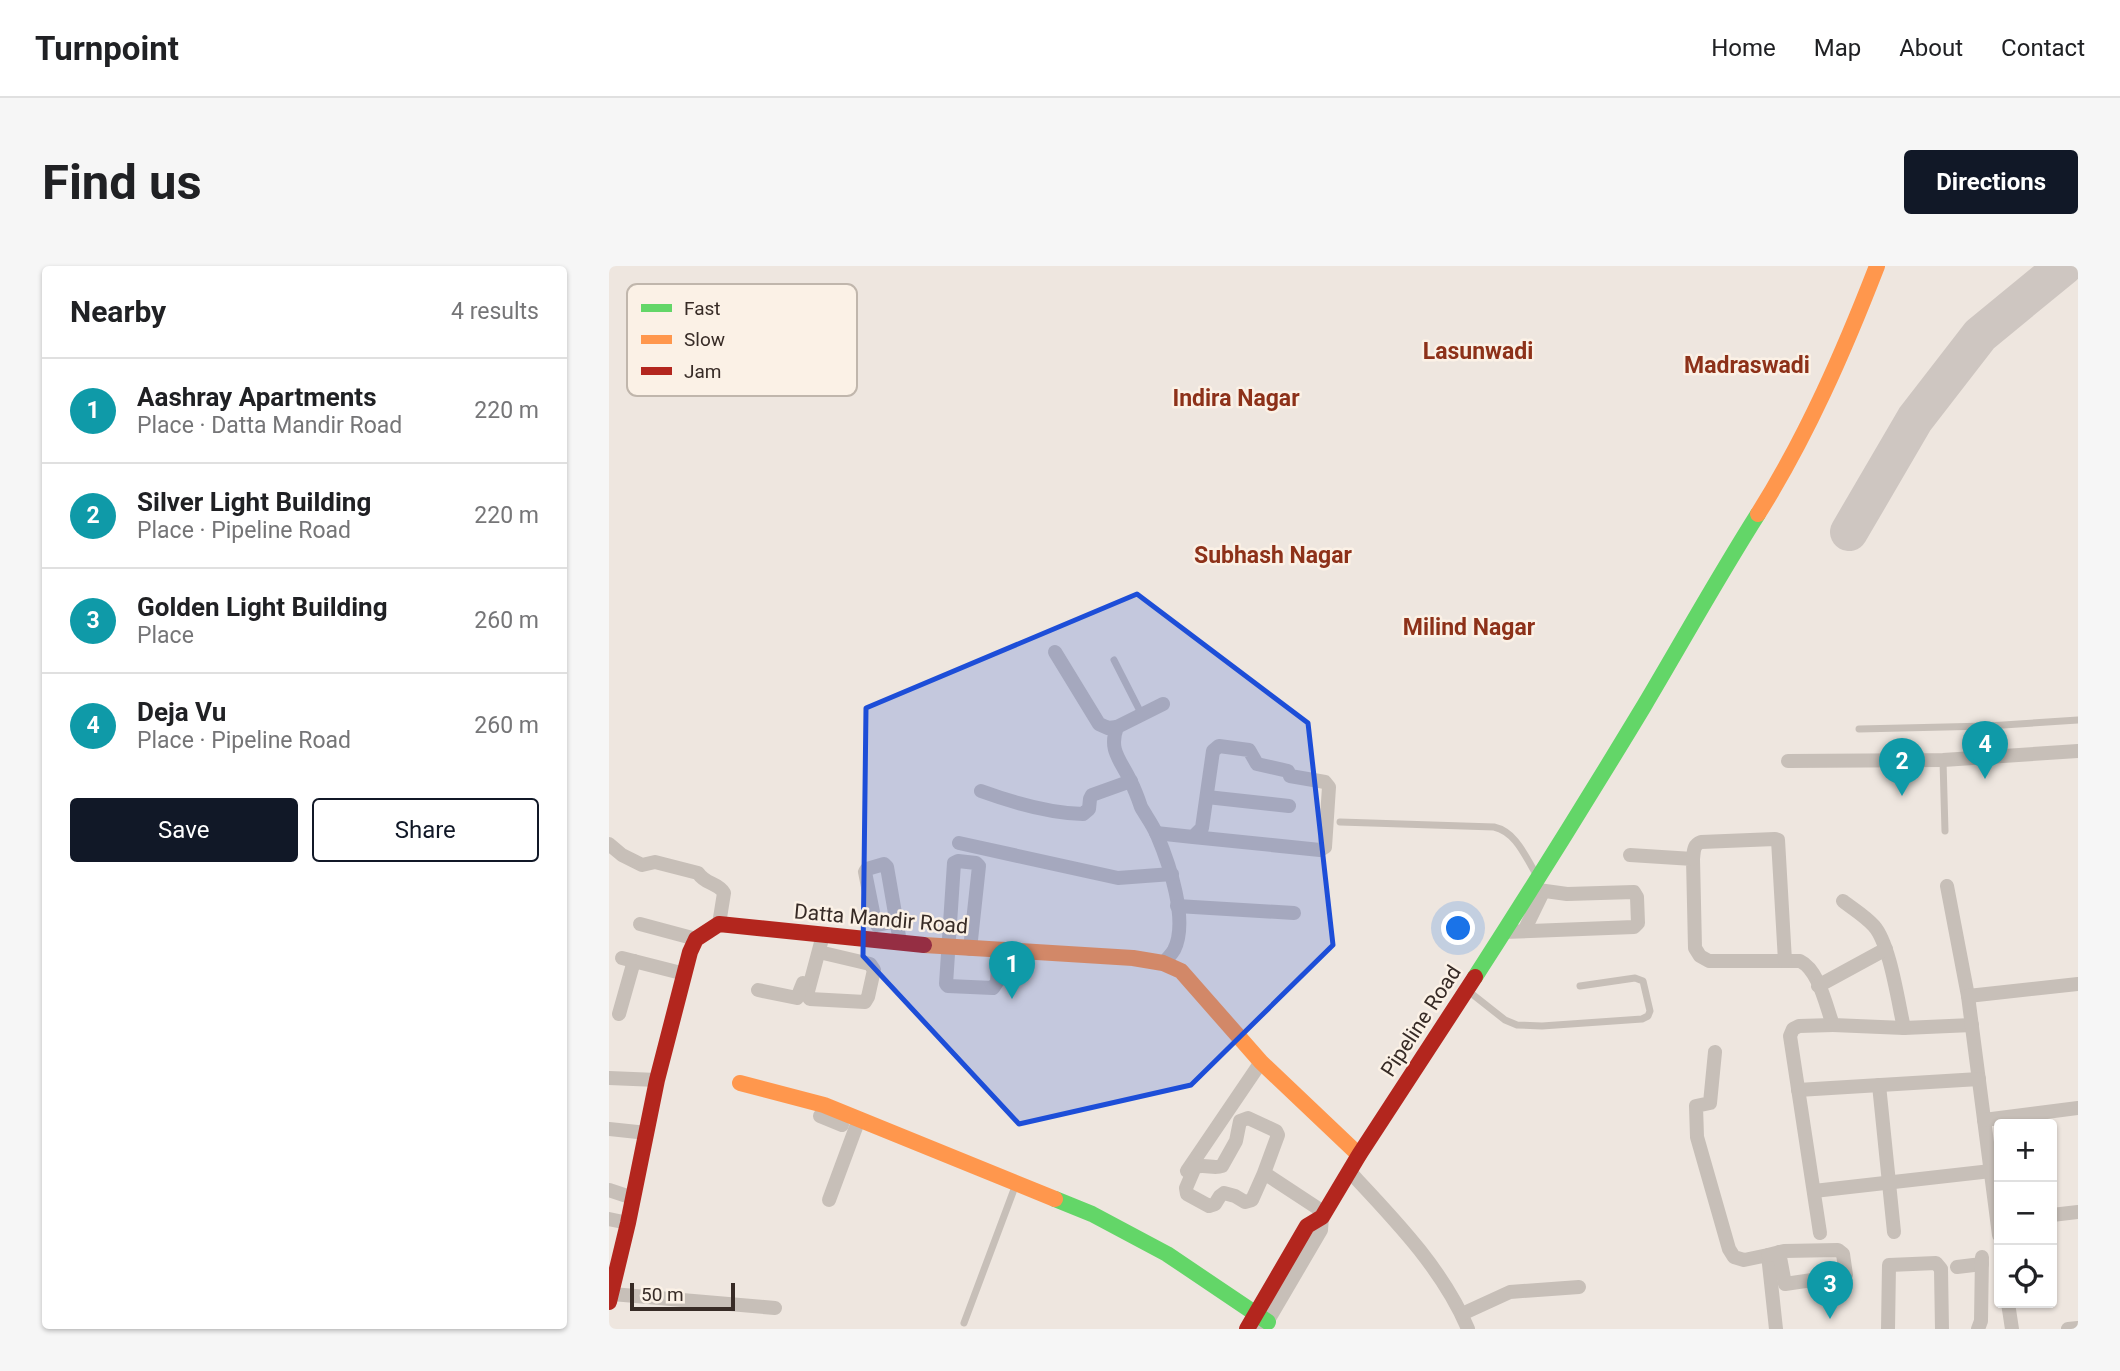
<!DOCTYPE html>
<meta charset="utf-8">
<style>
body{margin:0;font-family:Roboto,sans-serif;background:#f6f6f6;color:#202124}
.controls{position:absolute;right:21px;bottom:21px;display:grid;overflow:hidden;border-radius:7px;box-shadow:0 2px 5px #0004}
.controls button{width:63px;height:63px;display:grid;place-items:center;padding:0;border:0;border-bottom:2px solid #e0e0e0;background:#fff;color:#202124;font:35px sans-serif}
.scale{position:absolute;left:21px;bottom:18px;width:105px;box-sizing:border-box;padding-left:7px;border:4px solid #372b26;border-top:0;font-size:19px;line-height:24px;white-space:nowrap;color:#372b26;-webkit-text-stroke:5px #fbf1e6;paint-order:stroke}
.you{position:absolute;left:850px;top:663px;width:24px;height:24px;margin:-18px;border:5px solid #fff;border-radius:50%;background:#1a73e8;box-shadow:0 0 0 10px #1a73e833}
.badge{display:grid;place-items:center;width:46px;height:46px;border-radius:50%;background:#111827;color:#fff;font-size:23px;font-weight:700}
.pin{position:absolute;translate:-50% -58px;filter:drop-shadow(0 2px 4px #0008)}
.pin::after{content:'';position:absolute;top:37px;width:24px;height:21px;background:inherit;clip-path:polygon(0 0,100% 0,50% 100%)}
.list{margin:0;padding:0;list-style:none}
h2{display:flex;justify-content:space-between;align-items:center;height:91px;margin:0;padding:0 28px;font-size:30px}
h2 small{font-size:23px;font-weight:400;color:#757577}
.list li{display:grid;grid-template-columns:46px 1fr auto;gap:21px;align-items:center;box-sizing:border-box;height:105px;padding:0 28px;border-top:2px solid #e0e0e0}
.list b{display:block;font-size:26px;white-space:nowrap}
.list p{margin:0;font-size:23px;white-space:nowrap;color:#757577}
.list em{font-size:23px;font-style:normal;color:#757577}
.actions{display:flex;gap:14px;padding:21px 28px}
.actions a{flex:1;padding:16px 0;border:2px solid #111827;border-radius:7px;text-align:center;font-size:24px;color:#111827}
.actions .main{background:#111827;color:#fff}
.icon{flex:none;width:38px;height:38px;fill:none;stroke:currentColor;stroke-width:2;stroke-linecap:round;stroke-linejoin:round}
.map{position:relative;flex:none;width:1469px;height:1063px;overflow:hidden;border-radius:7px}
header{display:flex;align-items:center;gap:42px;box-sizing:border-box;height:98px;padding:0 35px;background:#fff;border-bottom:2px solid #e0e0e0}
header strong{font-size:33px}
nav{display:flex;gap:38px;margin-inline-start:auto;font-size:24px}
.intro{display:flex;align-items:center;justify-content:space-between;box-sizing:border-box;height:168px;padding:0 42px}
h1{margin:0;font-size:49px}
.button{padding:18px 32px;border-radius:7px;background:#111827;color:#fff;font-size:24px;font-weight:700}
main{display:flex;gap:42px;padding:0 42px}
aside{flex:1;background:#fff;border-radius:7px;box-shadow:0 2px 5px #0004}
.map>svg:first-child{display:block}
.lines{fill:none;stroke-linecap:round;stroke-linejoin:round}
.taxiway{stroke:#cec6c1;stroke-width:38}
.lane{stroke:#c7bfb8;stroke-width:7}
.street{stroke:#c7bfb8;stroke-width:14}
.fast{stroke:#63d668;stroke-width:16}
.slow{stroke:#ff974d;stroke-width:16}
.jam{stroke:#b3261e;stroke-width:16}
.marked{fill:#1d4ed8;fill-opacity:0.2;stroke:#1d4ed8;stroke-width:5;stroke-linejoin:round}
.labels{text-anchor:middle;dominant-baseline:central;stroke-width:5;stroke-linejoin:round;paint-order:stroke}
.street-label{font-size:21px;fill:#372b26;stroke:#fbf1e6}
.neighbourhood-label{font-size:23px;font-weight:bold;fill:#8d3119;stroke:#fbf1e6}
.key{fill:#fbf1e6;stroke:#c0b6ac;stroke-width:2}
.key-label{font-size:19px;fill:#372b26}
</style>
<header>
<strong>Turnpoint</strong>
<nav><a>Home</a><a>Map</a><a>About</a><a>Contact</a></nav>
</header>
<div class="intro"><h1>Find us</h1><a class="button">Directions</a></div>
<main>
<aside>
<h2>Nearby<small>4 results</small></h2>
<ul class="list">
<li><span class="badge" style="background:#0f9aa8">1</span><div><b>Aashray Apartments</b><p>Place · Datta Mandir Road</p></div><em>220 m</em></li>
<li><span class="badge" style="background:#0f9aa8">2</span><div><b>Silver Light Building</b><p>Place · Pipeline Road</p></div><em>220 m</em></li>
<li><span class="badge" style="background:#0f9aa8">3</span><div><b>Golden Light Building</b><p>Place</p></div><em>260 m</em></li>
<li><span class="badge" style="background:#0f9aa8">4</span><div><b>Deja Vu</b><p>Place · Pipeline Road</p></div><em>260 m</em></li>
</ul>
<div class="actions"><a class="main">Save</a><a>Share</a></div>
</aside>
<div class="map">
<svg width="1469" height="1063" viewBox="0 0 1469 1063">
<rect width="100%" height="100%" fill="#eee6df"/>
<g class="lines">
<!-- taxiway -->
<polyline class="taxiway" points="1240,266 1306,153 1371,69 1455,0"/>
<!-- lane -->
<g class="lane">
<polyline points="505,394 533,449"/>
<polyline points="1250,463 1379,460 1469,454"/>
<polyline points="1334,495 1336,565"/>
<path d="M731,556l154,5c22,5 31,29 42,47"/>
<polyline points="858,724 896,754 908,759 933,760 1033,753 1039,750 1041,745 1034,715 1026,712 971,720"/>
<polyline points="355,1057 407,918"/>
</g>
<!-- street -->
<g class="street">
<polyline points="446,386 490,458 499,462 508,461"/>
<path d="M554,438l-46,23c-9,24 4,33 14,55 4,8 7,16 10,25 5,9 12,18 16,28 12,28 32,86 17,115 -3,5 -7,9 -11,13"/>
<polyline points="1179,495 1334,494 1469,485"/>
<path d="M372,525c33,12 67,22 102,23l6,-5 1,-10 2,-4 39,-14"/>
<polyline points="598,531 680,540"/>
<polyline points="547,567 584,571 593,562 604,485 610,480 640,484 648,498 679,505 681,510 716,516 720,521 716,581 711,584 584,571"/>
<polyline points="350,577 509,612 563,608"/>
<path d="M0,578l13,11 20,10 13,-3 43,11c8,12 19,9 26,20l-5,31"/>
<path d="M1021,589l63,4 2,89 5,8 9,5h91c19,9 26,45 33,64l71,3 68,-3"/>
<path d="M1084,593c1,-8 0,-14 8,-17l74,-3 3,1 7,121"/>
<polyline points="1338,620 1359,730 1390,969"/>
<path d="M1234,635c10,8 22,15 31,25 16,18 24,76 30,102"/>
<polyline points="568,640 685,647"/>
<polyline points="288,655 268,659 266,656 256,606 258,603 275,598 278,601 291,676"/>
<polyline points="31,658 87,673"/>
<polyline points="915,665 934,626"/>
<polyline points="895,666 1025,661 1029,657 1028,631 1025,626 958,628 922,623"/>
<polyline points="361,683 370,600 367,597 349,595 345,597 337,718 339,720 384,722 388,716 390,684"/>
<polyline points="210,686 261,698 265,704 259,731 256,736 201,733 198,729 214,669"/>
<polyline points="13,692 76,708"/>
<polyline points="1209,720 1277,683"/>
<polyline points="149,724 188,732 194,717"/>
<polyline points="1359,730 1469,718"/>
<polyline points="10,748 25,695"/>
<polyline points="1106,786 1101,837 1087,840 1088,871 1120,983 1125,991 1135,994 1159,989 1167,1063"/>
<polyline points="0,812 48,814"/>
<polyline points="1270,819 1285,966"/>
<polyline points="1189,824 1370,813"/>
<polyline points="211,850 233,859"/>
<polyline points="1375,854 1469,842"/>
<polyline points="0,863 38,867"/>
<polyline points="578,905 652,796"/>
<path d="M741,906c44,47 93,97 118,157"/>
<path d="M655,907l14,-38 -2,-4 -28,-13 -8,3 -4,20 -14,25c-8,3 -17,-2 -27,1l-9,21 1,6 22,12 6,-2 5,-8 4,-3 11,3 10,6 7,-2 12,-27 61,40"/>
<polyline points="0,924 24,932"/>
<polyline points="1205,925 1382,905"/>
<polyline points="220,934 250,853"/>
<polyline points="1443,949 1469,946"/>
<polyline points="0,953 19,957"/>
<polyline points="1211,967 1181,770 1184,763 1190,760 1224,759"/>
<polyline points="1159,989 1175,985 1229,984 1234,988 1237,1009 1176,1018 1170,986"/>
<polyline points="1348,1001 1373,998"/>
<polyline points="3,1028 166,1042"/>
<polyline points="1399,1037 1403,1063"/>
<polyline points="853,1048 901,1026 970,1021"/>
<polyline points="654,1063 712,964 713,951"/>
<polyline points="1279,1063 1280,999 1327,997 1332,1003 1333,1063"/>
<polyline points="1369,1063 1372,1055 1373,991"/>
<polyline points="1459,1063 1469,1062"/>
</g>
<!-- fast -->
<g class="fast">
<path d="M866,711c58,-90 114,-180 169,-271 38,-64 74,-129 114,-192"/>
<polyline points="446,933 483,948 558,988 659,1056"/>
</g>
<!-- slow -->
<g class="slow">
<path d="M1149,248c49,-78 86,-163 119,-248"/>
<polyline points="315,679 524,692 554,697 572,705 652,796 750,889"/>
<polyline points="131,817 215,839 446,933"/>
</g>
<!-- jam -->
<g class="jam">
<polyline points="0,1036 19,957 48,814 81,686 87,673 110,658 315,679"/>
<polyline points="638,1063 698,960 713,951 750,889 866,711"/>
</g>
</g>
<!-- marked area -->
<path class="marked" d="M528,328l171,129 25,222 -142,140 -172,39 -156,-168 3,-248z"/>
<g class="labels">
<!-- street labels -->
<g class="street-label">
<text transform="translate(272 653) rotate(5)">Datta Mandir Road</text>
<text transform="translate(812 755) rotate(-57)">Pipeline Road</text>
</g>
<!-- neighbourhood labels -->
<g class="neighbourhood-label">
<text x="869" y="85">Lasunwadi</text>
<text x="1138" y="99">Madraswadi</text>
<text x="627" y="132">Indira Nagar</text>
<text x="664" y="289">Subhash Nagar</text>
<text x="860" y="361">Milind Nagar</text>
</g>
</g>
<!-- legend -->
<rect x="18" y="18" width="230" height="112" rx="10" class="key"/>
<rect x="32" y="38" width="31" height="8" fill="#63d668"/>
<rect x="32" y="69" width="31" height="9" fill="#ff974d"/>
<rect x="32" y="101" width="31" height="8" fill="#b3261e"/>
<g class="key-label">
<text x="75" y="49">Fast</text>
<text x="75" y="80">Slow</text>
<text x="75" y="112">Jam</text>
</g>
</svg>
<div class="controls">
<button>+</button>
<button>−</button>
<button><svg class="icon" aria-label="locate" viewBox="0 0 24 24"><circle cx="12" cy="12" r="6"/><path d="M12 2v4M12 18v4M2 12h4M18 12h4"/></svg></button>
</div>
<div class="scale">50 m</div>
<div class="you"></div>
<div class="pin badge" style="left:403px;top:733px;background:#0f9aa8">1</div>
<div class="pin badge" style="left:1293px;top:530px;background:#0f9aa8">2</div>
<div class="pin badge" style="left:1221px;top:1053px;background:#0f9aa8">3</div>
<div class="pin badge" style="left:1376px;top:513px;background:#0f9aa8">4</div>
</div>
</main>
